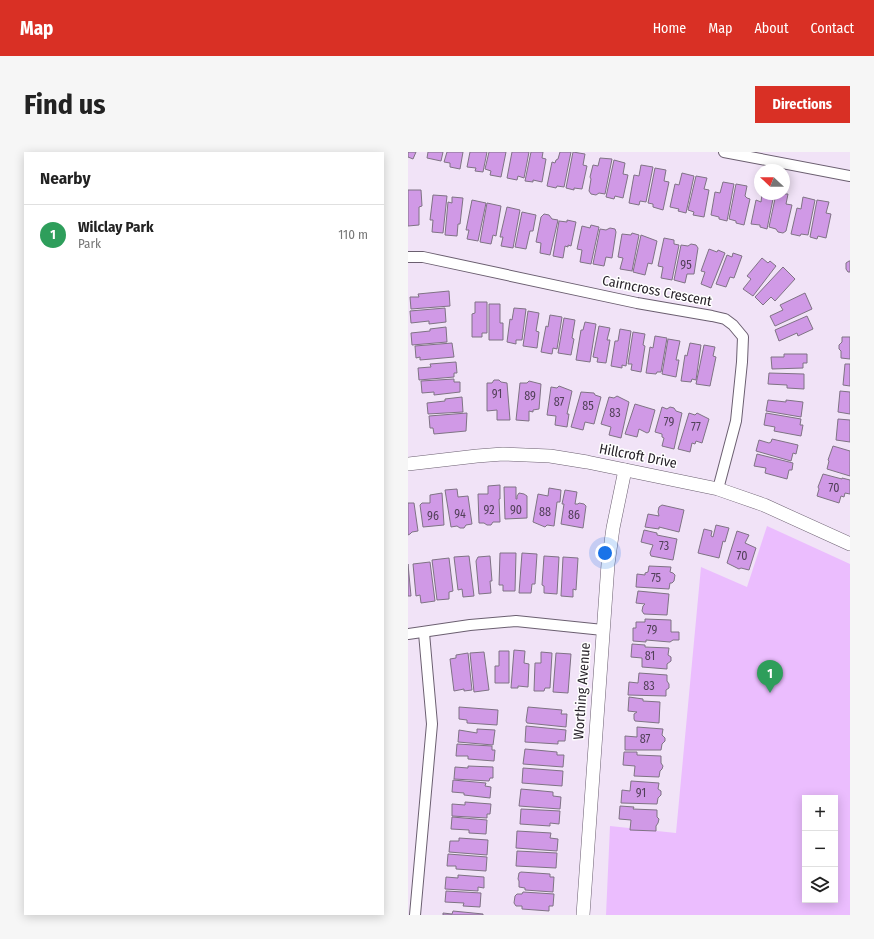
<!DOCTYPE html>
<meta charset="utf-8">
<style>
body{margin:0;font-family:"Fira Sans Condensed",sans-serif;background:#f6f6f6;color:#222}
.controls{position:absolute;right:12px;bottom:12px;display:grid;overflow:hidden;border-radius:0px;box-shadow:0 2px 10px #0003}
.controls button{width:36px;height:36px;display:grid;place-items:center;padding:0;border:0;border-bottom:1px solid #e0e0e0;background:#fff;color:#222;font:20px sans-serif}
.compass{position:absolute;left:346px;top:12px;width:36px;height:36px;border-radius:50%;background:#fff;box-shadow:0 2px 10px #0003;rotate:292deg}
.you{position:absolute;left:197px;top:401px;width:14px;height:14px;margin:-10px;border:3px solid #fff;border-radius:50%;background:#1a73e8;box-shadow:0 0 0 6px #1a73e833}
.badge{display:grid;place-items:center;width:26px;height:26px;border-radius:50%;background:#d93025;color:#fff;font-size:13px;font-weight:700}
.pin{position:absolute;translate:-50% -33px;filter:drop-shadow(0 1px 2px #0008)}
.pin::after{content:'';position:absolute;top:21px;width:14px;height:12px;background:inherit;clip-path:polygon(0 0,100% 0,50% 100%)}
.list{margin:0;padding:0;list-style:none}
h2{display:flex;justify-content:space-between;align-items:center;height:52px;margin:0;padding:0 16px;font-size:17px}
h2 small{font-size:13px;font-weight:400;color:#767676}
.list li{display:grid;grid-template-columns:26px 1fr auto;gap:12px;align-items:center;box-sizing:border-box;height:60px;padding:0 16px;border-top:1px solid #e0e0e0}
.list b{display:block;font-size:15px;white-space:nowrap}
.list p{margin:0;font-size:13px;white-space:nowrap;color:#767676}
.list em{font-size:13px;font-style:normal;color:#767676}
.icon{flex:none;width:22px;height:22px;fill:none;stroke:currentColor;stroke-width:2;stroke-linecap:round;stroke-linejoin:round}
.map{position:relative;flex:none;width:442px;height:763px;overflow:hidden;border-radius:0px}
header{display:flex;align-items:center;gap:24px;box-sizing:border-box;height:56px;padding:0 20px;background:#d93025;color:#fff}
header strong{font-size:19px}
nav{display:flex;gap:22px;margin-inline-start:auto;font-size:14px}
.intro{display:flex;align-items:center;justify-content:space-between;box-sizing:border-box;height:96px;padding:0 24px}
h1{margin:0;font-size:28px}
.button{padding:10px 18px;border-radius:0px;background:#d93025;color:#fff;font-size:14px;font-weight:700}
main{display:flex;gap:24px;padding:0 24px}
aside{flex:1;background:#fff;border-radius:0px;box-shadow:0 2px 10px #0003}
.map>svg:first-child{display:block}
.green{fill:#ebbdfe;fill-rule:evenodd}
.building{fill:#d099e6;stroke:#7f7384}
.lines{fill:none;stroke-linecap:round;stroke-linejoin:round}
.minor-casing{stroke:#6b5f70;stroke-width:12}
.tertiary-casing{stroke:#6b5f70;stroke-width:14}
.minor{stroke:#fff;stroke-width:10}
.tertiary{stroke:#fff;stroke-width:13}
.labels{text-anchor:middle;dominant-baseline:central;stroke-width:3;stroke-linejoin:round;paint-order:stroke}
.number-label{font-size:12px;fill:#524059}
.street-label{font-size:14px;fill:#28232a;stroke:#fff}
</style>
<header>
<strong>Map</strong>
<nav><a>Home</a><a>Map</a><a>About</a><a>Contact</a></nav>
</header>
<div class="intro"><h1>Find us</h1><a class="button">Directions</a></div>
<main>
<aside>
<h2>Nearby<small></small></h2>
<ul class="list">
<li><span class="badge" style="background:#2e9e5b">1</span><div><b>Wilclay Park</b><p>Park</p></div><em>110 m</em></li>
</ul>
</aside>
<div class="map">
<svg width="442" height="763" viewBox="0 0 442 763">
<rect width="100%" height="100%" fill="#f1e3f7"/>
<!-- green -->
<path class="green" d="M359,374l83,38v351h-244l4,-89 66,7 25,-266 46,20zM397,646h30v102h-30z"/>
<!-- building -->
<g class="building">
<polygon points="0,0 8,0 5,7 0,5"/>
<polygon points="20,0 35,0 33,9 19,6"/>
<polygon points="39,0 55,0 52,17 42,15 42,11 36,10"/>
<polygon points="62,0 79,0 75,20 67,19 68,16 59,15"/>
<polygon points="81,0 98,0 93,25 82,23 83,19 77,17"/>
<polygon points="104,0 121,0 116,26 110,24 109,28 99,26"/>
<polygon points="123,0 135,0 134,6 138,7 134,30 125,28 125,30 117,29"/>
<polygon points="152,0 163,0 156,35 149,34 148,36 139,34 144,10 147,11 148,8 150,7"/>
<polygon points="165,0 177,2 175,13 179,14 174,37 166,36 166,38 158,36"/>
<polygon points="192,6 204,7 197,42 191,41 188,43 183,42 181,39 183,27 182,25 185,13 190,14"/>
<polygon points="206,8 217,11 215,22 220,23 215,46 207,44 206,47 198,45"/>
<polygon points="233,13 245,15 238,50 232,49 231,53 221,51 226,23 231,24"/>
<polygon points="247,16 258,18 256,29 261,30 255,58 245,55 245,52 240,51"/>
<polygon points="274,21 286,24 278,61 270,59 271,57 262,55 267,32 271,33"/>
<polygon points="288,24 299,26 296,37 301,38 296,65 285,63 286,60 280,58"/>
<polygon points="315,30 326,32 319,69 311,67 311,65 303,63 307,40 312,41"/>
<polygon points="328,32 339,34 337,44 339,46 342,47 336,73 328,71 328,69 321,67"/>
<polygon points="0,38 13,38 14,54 11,55 11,73 0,74"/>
<polygon points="354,42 366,42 359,77 352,75 352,73 343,72 348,48 353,50"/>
<polygon points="368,42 380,42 378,52 384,53 378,79 375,81 370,80 368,77 361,75"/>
<polygon points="25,43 39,44 35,81 24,80 25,68 22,68"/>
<polygon points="44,45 55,46 52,72 50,72 49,84 37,83 40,50 44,51"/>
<polygon points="395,45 407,48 400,83 393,82 392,84 383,82 389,56 393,57"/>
<polygon points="64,48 78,51 70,89 59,87 61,78 58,78"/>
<polygon points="409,48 421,50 418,61 423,62 418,86 410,84 409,87 402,85"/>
<polygon points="79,51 93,54 88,84 85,83 83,92 72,90"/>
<polygon points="99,55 112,58 105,96 93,94 95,85 92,85"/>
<polygon points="114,60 128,63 125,79 122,79 118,97 107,95"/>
<polygon points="136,62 141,63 144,67 150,68 142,103 132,101 133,91 128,90 133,65"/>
<polygon points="159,68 168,70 163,94 160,93 160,95 157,94 155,106 145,104 151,69 159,70"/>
<polygon points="183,73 191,75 183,112 172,110 174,98 169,97 174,74 182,76"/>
<polygon points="202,76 207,77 208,80 204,106 198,105 196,114 185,112 192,77 198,78"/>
<polygon points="224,81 231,83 224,119 212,117 215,106 210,105 214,82 223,83"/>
<polygon points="233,83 249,89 244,112 240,111 237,123 225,120"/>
<polygon points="256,86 266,88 266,92 271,93 264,128 253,126 255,115 250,114"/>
<polygon points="283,92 288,93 290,96 286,122 279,122 277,131 266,128 273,93 280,94"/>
<polygon points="301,97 309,100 310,98 317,101 303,136 293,132 297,120 293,119"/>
<polygon points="325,101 334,104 326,126 322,125 318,135 308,132 319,103 324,105"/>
<polygon points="354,106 360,111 362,109 368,114 345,144 335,137 343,127 339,124"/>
<polygon points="441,109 442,109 442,120 440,120 438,117 438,111"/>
<polygon points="375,115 387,127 367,149 363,145 355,153 347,145"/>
<polygon points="41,139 42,154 3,157 2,145 11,145 10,142"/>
<polygon points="397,141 404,157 367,174 362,164 375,158 372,153"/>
<polygon points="67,150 79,150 79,181 74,181 74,185 64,185 64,162 67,161"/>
<polygon points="81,152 92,152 92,171 95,171 95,188 81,188"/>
<polygon points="37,156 38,170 21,172 21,169 3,171 2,159"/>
<polygon points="106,156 118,157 114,188 108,188 108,192 99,190 102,167 104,168"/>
<polygon points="120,159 131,161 128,179 131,180 129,196 115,194"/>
<polygon points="142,163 154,165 149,197 145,196 144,202 133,200 138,174 140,175"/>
<polygon points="399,164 405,177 390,184 389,181 371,189 367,178"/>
<polygon points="156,166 167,168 164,186 166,187 163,203 150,201"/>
<polygon points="177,170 188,172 182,210 168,208 173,178 175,178"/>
<polygon points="191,174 202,176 199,188 202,188 198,211 189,210 190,206 185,205"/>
<polygon points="38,175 39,190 4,193 3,181 22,179 22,177"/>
<polygon points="212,177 223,179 218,214 214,213 214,216 203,214 207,189 210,189"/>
<polygon points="225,180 237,182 235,193 237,194 233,220 223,218 224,212 220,212"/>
<polygon points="247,184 259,186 253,220 249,220 248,222 238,221 242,195 245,196"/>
<polygon points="434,185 442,185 442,207 433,206 433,199 431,197 431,193 434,190"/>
<polygon points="260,187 272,189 268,208 271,208 268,225 254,222"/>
<polygon points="44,191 46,205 12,208 12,205 8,206 7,194"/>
<polygon points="282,191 293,193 288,228 284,227 283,230 273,229 277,203 279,204"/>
<polygon points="296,193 307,195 305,204 308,205 302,234 288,232"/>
<polygon points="376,202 399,202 399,211 395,211 395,216 364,217 363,205 376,205"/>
<polygon points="48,210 49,221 46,221 46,225 11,228 10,216 23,215 22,212"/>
<polygon points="437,212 442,212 442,234 435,233"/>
<polygon points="361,221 396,222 396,237 379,236 379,233 360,232"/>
<polygon points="46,227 46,230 52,230 52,240 26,243 26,240 14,241 13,229"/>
<polygon points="86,228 91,228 93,230 99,231 102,268 89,268 89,258 79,259 79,231 84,231"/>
<polygon points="121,229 133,232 131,257 125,258 125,260 121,259 121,269 108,268 112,231 119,231"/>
<polygon points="151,234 164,239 159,262 161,262 159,275 147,273 148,264 139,263 143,235 149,236"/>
<polygon points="432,239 442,240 442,262 430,260"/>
<polygon points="173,240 186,241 187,243 193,245 186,272 177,270 175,278 163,275"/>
<polygon points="209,244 221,250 213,286 201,283 203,275 193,272 201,245 206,246"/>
<polygon points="54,245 55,260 20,262 19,251 37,249 37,247"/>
<polygon points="360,248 378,250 378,248 395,250 393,265 358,259"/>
<polygon points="227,252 247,258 241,280 239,281 231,277 229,285 217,282"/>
<polygon points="254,255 259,257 262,255 266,256 268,259 274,261 266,297 254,294 256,286 254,285 254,282 247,280"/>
<polygon points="59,261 58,279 26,282 25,276 22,276 21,264"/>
<polygon points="281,261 287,263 289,261 301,267 294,291 288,289 287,292 284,291 282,300 270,297"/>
<polygon points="358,261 393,267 392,273 395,273 393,284 366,279 367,275 356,273"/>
<polygon points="430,267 442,268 442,290 428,288"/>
<polygon points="364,287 390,293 388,302 385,301 383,309 348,299 351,288 361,291 363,290"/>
<polygon points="425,294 442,299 442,324 419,317 421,309 420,308"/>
<polygon points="349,302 385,311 384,318 381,318 379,327 357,321 358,316 346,314"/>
<polygon points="415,322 434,327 434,326 442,328 442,342 437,341 436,345 433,344 431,351 409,344 411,337 410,335"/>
<polygon points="92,333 92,347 91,347 92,370 85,370 83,373 79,373 76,371 71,371 70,342 80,342 80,334"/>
<polygon points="96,335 108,335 108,347 109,347 109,344 111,341 116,342 119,344 119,366 97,367"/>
<polygon points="141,336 153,338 152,350 149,350 146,374 139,373 137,375 125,370 130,342 140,344"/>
<polygon points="49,337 50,345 60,344 64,372 58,373 56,376 52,376 49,374 43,375 37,338"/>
<polygon points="157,338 169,340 167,352 170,352 171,351 176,352 178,354 175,376 153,372 156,352 154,352"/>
<polygon points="34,341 36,373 15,375 12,353 14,351 22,351 22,343"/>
<polygon points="0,351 6,351 10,379 4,380 2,382 0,383"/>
<polygon points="254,353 276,358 271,380 251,375 251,377 237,375 240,362 251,364 250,360 251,355"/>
<polygon points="308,373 321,376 317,390 315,389 311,406 290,401 296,377 304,379 303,384 305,385"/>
<polygon points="236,378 249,381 249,383 269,387 265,408 243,404 242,401 245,393 233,390"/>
<polygon points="329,379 341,383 337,391 348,396 341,418 333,416 331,417 319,411"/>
<polygon points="92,401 108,401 107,439 95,439 95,433 91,433"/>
<polygon points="114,401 129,402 127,432 124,432 123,441 111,441"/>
<polygon points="61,404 66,444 55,445 54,437 50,438 46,405"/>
<polygon points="82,404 84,429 82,429 83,441 71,442 68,409 70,405"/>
<polygon points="136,404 151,405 149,442 136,441 136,434 134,433"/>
<polygon points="155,405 170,406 168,438 165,437 165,445 153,444"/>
<polygon points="41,406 45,439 41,440 41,447 29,448 24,408"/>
<polygon points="22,410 27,449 13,451 12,443 8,444 5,412"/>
<polygon points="0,412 3,444 0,444"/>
<polygon points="241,414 263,415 262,420 265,421 267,423 266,429 264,431 262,431 261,437 228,435 229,422 237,423 237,421 240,420"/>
<polygon points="230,439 261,442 259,463 236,462 234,459 235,454 237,452 228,451"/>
<polygon points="237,467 263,468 263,480 271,480 271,488 265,488 262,490 238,488 238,490 225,489 225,476 228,476 228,470 237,470"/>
<polygon points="224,492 237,493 237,495 261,496 260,503 263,505 263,509 259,512 259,517 234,515 234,506 223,505"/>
<polygon points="106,498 117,499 116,511 121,512 120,535 110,534 110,536 103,536"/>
<polygon points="91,499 101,499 101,531 87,531 87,514 91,514"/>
<polygon points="76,500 81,538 66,540 62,501"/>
<polygon points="133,500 144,501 142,536 137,536 136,539 126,539 127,511 133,511"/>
<polygon points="60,501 64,538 56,539 56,537 46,539 42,507 48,506 48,503"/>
<polygon points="148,501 163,502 160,541 145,540"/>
<polygon points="231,521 259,523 259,529 261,532 261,536 258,538 258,544 220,543 221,530 230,531"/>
<polygon points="221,545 235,547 235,549 252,550 251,571 227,569 226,567 226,562 229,560 220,559"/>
<polygon points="51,555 90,558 89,573 59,571 59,568 51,567"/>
<polygon points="120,555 154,558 153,562 159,562 158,575 119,571 118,569"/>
<polygon points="118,574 158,578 157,589 150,589 150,592 117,590"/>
<polygon points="229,575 255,577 254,583 257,586 257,589 254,592 253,598 217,598 217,584 229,585"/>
<polygon points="69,577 87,578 85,593 50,590 51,578 69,581"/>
<polygon points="49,592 84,594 84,598 87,598 86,609 60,607 60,604 48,604"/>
<polygon points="117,597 149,600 149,603 156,603 155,615 115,612"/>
<polygon points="216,600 229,600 229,603 253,604 253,611 255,614 254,617 252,619 251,625 226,624 227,614 215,613"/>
<polygon points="60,614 85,615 85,626 82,626 81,629 46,627 47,615 60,616"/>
<polygon points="115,616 155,619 154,634 114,631"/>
<polygon points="45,628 78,631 77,634 83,635 82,646 56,643 56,641 44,640"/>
<polygon points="223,629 251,631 250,637 253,639 253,643 250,646 249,652 213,651 214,638 222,639"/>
<polygon points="113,637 145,640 145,644 153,645 152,657 111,654"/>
<polygon points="57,650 83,652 82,662 79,662 79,666 44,664 44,652 57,653"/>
<polygon points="212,654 226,655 225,657 249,658 249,665 251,667 250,671 248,674 248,679 222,678 223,668 211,667"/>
<polygon points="113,657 152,659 151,672 142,671 142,674 112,672"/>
<polygon points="44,665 79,668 78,682 61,681 61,678 43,677"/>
<polygon points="109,679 143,681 142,686 150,687 149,699 108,696"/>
<polygon points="51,686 80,688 79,703 41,700 42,689 51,689"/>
<polygon points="109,699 149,701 148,716 108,714"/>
<polygon points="40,702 79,705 78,719 48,717 48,714 39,714"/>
<polygon points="113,720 142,722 142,725 146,725 145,740 117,738 117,736 111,735 111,729 110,727 111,721"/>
<polygon points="50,723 76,725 76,736 70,735 70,739 37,737 38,725 50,726"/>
<polygon points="38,739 73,741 72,755 55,754 56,751 37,750"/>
<polygon points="115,740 146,742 145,754 141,754 141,759 114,757 114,754 108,754 106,751 107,744 109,742 114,742"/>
<polygon points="45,759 75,762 75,763 35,763 35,761 44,762"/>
</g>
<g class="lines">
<defs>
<g id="minor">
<polyline points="316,0 442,24"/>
<polyline points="0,105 15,105 229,151 304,164 317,167 325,173 335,185 334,210 328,269 310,337"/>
<polyline points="0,482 62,473 108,469 195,478"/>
<polyline points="7,763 24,572 16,481"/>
</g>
<g id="tertiary">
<polyline points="0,312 69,304 95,302 142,304 179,310 310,337 356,353 442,392"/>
<polyline points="175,763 200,412 205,376 217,318"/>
</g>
</defs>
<!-- minor casing -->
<use href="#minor" class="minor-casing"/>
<!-- tertiary casing -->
<use href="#tertiary" class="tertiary-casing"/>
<!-- minor -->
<use href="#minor" class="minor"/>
<!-- tertiary -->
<use href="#tertiary" class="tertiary"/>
</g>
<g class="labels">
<!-- number labels -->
<g class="number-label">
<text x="278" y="113">95</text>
<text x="89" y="242">91</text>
<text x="122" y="244">89</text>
<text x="151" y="250">87</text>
<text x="180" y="254">85</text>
<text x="207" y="261">83</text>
<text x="261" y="270">79</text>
<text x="288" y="275">77</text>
<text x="426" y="336">70</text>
<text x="81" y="358">92</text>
<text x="108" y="358">90</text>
<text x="137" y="360">88</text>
<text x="52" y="362">94</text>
<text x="166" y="363">86</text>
<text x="25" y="364">96</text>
<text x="256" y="394">73</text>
<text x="334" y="404">70</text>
<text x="248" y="426">75</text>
<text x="244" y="478">79</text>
<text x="242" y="504">81</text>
<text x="241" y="534">83</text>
<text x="237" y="587">87</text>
<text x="233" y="641">91</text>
</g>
<!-- street labels -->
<g class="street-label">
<text transform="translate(249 139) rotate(11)">Cairncross Crescent</text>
<text transform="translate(230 304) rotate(11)">Hillcroft Drive</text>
<text transform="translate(174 539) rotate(-86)">Worthing Avenue</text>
</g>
</g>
</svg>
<div class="controls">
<button>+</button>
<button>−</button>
<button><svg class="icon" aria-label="layers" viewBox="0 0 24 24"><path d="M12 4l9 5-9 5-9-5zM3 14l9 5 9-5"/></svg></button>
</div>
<svg class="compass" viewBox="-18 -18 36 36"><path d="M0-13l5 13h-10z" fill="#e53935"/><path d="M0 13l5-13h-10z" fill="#767676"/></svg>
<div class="you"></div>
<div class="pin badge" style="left:362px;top:541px;background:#2e9e5b">1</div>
</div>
</main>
